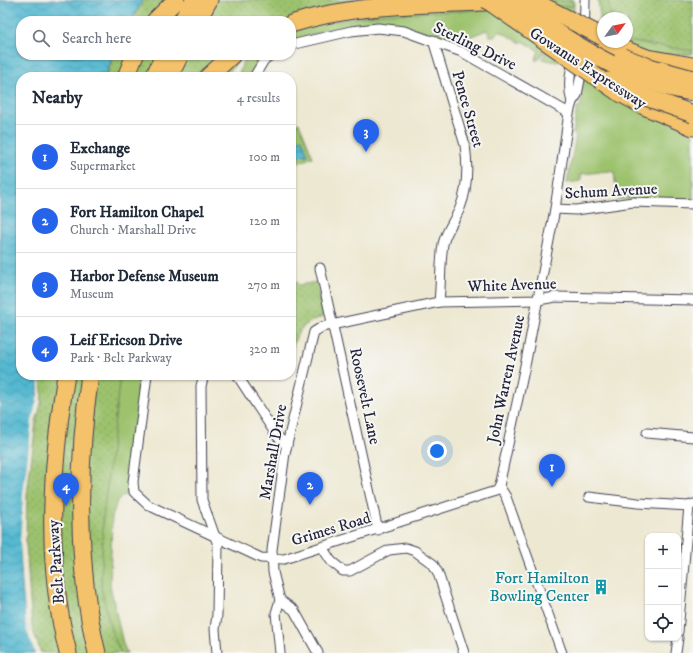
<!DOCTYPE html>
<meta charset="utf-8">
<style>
body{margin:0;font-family:"IM FELL DW Pica",serif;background:#f6f6f7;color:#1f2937}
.controls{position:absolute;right:12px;bottom:12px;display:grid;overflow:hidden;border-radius:8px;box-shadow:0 1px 3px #0004}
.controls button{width:36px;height:36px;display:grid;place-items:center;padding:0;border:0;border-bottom:1px solid #e0e1e3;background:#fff;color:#1f2937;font:20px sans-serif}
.compass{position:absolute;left:597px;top:12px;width:36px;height:36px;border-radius:50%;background:#fff;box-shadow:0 1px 3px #0004;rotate:57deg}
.you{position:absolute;left:437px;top:451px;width:14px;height:14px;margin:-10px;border:3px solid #fff;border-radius:50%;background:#1a73e8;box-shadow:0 0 0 6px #1a73e833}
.badge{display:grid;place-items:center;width:26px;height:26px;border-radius:50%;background:#2563eb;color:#fff;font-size:13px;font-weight:700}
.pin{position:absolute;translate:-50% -33px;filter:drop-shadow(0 1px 2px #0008)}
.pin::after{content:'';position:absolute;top:21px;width:14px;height:12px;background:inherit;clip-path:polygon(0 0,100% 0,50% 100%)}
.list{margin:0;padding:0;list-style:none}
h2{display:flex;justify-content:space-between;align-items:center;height:52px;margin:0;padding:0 16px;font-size:17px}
h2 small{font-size:13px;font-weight:400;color:#747a83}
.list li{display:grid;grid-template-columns:26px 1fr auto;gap:12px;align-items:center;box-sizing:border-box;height:64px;padding:0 16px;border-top:1px solid #e0e1e3}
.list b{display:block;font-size:15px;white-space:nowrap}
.list p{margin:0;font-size:13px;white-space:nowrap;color:#747a83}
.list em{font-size:13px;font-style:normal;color:#747a83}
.icon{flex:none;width:22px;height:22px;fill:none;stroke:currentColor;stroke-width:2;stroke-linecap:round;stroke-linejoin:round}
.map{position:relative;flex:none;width:693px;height:653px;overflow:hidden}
.search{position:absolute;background:#fff;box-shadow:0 1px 3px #0004;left:16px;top:16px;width:280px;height:44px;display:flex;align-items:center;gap:10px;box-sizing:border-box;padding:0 14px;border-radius:16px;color:#747a83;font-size:15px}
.panel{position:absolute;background:#fff;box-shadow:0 1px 3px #0004;left:16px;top:72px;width:280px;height:308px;border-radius:16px}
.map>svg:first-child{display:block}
.grass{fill:#9cc26d;stroke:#5f7254}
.park{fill:url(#park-dots);stroke:#5f7254}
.water{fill:url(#water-waves);stroke:#3a6d86}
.pier{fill:#ede8d1}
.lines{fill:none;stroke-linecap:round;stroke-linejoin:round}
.motorway-tunnel{stroke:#c4c0b3;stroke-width:17;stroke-dasharray:17 8;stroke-linecap:butt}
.minor-casing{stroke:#404052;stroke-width:11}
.motorway-casing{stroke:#404052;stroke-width:19}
.minor{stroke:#fff;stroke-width:9}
.motorway{stroke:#f3c26a;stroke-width:17}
.motorway-bridge-casing{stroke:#404052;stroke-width:19;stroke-linecap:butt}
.motorway-bridge{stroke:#f3c26a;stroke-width:17}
.labels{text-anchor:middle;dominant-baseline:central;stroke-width:4;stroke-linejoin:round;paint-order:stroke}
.street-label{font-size:16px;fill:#22223b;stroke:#f6f6f2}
.culture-label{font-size:16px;fill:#0d838f;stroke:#f6f6f2;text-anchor:end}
</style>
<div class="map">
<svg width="693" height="653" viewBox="0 0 693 653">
<defs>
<pattern id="park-dots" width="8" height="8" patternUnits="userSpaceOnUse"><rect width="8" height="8" fill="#9cc26d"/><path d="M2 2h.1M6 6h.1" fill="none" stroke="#86a65f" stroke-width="1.8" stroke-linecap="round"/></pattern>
<pattern id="water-waves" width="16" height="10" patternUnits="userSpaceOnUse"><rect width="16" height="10" fill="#52b8d0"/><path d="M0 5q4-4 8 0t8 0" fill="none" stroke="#4495aa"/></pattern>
</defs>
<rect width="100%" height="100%" fill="#f6f6f2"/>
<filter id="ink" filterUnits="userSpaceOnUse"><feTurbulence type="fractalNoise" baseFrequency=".025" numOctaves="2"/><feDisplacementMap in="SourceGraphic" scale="8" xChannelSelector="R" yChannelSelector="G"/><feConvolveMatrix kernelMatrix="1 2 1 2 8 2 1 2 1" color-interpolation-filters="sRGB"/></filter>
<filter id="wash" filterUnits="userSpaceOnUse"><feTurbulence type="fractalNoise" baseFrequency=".012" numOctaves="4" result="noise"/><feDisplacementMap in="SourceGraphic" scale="16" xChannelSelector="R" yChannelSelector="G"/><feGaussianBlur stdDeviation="0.9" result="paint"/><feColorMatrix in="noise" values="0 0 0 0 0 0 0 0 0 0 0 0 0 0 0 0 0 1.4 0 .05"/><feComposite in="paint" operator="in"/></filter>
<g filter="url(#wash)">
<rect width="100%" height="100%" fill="#ede8d1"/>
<!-- grass -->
<g class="grass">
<polygon points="598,0 611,0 613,18 603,18 603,42 627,42 627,23 644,21 651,47 692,37 693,54 641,55 604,52"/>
<polygon points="574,3 573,27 560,61 557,62 542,59 546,53 544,52 538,60 535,60 539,51 523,41 521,43 500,31 496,36 490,36 487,30 469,37 472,44 470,46 417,29 388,26 357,26 324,31 291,41 291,32 315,23 406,11"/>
<polygon points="245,55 264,55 250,77 237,77 239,74"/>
<polygon points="584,75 693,134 693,199 617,199 614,172 611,171 581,174 581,181 567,183 576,135 573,134 577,108 581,105 582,96 580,91"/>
<polygon points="299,123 313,157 291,166 291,127"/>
<polygon points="100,375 143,375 128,479 129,493 121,497 117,501 112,517 110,585 123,644 127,653 104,653 97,627"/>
</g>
<!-- park -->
<g class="park">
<polygon points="143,0 573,0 573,6 362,15 291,21 131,21"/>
<polygon points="608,0 693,0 693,51 627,41 627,18 611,18"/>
<polygon points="114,55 243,55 225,77 106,77"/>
<path d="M291,277l8,8 18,-3 6,35c-23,8 -25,13 -32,35z"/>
<polygon points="40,375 120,375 103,518 101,587 111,630 121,653 41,653 32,627 26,544 27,495 36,422 41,404 42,391"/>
</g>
<!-- water -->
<g class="water">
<path d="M0,0h143l-12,21h-110v34h92l-8,22h-84v298h17c2,24 -6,48 -9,72 -9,66 -15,142 6,206h-35z"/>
<polygon points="291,133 296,141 302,139 308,155 306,156 305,154 291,160"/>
</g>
<!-- pier -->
<polygon class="pier" points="38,375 40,375 41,390 34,422 25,493 22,543 28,627 37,653 35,653 26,628 20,543 23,493 32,421 39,390"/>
</g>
<g filter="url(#ink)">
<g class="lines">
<!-- motorway-tunnel -->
<polyline class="motorway-tunnel" points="578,57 628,83"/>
<defs>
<g id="minor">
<path d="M433,40l32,105c3,21 3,43 -5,63 -5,12 -14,23 -17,36 -3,19 -2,40 -4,58"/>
<polyline points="291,45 351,31 378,28 404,31 462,52 569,113"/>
<polyline points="584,51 585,0"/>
<polyline points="254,77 264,60 271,55"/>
<path d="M572,102c-4,-13 -3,-31 3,-43"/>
<polyline points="555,209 576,210 633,202 693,204"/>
<polyline points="320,268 378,530"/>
<polyline points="147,375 133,482 134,492 148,505 261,558 284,559 489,493 496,491 499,486"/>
<polyline points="204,375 201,386 202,500 218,545 217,615 215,629 217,653"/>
<polyline points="237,375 277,436 287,446"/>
<polyline points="647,433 693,437"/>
<polyline points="589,497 638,503 689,506 693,504"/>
<polyline points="322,547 331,561 343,571 350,571 389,550 406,548 415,551 433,564 438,573 464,653"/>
<polyline points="280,600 294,610 318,653"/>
<polyline points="678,632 689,506"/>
<polyline points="280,653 276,613 280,600 273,572 272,550 285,453 314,332 322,327 439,302 538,300 556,297 693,300"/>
<polyline points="562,653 506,497 499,486 526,361 555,209 569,113 572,102 577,95 583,64"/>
<polyline points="676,653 678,638"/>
</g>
<g id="motorway">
<polyline points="155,21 176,0"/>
<polyline points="182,21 194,0"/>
<polyline points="197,21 209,0"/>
<path d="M291,24c68,-22 141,-19 212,-23"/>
<polyline points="604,42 647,58 693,66"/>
<polyline points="126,77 135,55"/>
<polyline points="154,77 164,55"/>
<polyline points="169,77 180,55"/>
<polyline points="208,77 232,55"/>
<polyline points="620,93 644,106 693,127"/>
<path d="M66,375c-15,92 -21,187 2,278"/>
<path d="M90,375c-13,86 -14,193 7,278"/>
</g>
</defs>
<!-- minor casing -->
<use href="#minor" class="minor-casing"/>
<!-- motorway casing -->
<use href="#motorway" class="motorway-casing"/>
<!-- minor -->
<use href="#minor" class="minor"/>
<!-- motorway -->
<use href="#motorway" class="motorway"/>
<defs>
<g id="motorway-bridge">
<polyline points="487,0 618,92"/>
<path d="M508,0c50,34 124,85 185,92"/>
<polyline points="531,0 603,37"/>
<polyline points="623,57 649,67 693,79"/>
<polyline points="609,81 643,96 693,114"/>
</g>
</defs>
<!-- motorway-bridge casing -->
<use href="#motorway-bridge" class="motorway-bridge-casing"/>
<!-- motorway-bridge -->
<use href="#motorway-bridge" class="motorway-bridge"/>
</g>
</g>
<!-- icons -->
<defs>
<symbol id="building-bare" viewBox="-9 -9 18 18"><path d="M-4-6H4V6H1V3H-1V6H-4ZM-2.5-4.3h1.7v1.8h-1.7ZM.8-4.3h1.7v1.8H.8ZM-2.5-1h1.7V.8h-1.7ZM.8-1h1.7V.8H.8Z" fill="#0f9aa8" stroke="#f6f6f2" stroke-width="2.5" paint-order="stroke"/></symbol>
</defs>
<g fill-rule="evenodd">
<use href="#building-bare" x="590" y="576" width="22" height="22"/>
</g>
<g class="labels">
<!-- street labels -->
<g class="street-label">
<text transform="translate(475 46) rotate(26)">Sterling Drive</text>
<text transform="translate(588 68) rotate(33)">Gowanus Expressway</text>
<text transform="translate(468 109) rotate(74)">Pence Street</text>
<text transform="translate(611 191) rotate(-3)">Schum Avenue</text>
<text transform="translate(512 285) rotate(-2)">White Avenue</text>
<text transform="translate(506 379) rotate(-78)">John Warren Avenue</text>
<text transform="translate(365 396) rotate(78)">Roosevelt Lane</text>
<text transform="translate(273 452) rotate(-80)">Marshall Drive</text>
<text transform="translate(331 529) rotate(-17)">Grimes Road</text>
<text transform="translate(56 562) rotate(-94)">Belt Parkway</text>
</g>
<!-- culture labels -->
<g class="culture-label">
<text x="589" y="578">Fort Hamilton<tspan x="589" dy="18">Bowling Center</tspan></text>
</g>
</g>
</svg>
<div class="controls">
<button>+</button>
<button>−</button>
<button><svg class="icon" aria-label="locate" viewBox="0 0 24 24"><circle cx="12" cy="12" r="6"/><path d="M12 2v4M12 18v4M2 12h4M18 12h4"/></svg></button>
</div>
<svg class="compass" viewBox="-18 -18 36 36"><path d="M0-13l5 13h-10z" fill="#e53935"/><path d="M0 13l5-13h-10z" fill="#747a83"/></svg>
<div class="you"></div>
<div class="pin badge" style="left:552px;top:487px">1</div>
<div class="pin badge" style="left:310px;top:505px">2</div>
<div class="pin badge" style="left:366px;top:152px">3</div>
<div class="pin badge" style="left:66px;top:506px">4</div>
<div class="search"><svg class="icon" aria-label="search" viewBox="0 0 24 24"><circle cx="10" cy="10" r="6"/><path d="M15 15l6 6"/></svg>Search here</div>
<section class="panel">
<h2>Nearby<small>4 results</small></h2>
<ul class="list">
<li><span class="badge">1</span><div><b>Exchange</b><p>Supermarket</p></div><em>100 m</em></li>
<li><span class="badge">2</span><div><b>Fort Hamilton Chapel</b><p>Church · Marshall Drive</p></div><em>120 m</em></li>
<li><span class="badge">3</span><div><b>Harbor Defense Museum</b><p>Museum</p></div><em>270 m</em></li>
<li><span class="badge">4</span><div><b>Leif Ericson Drive</b><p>Park · Belt Parkway</p></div><em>320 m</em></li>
</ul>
</section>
</div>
